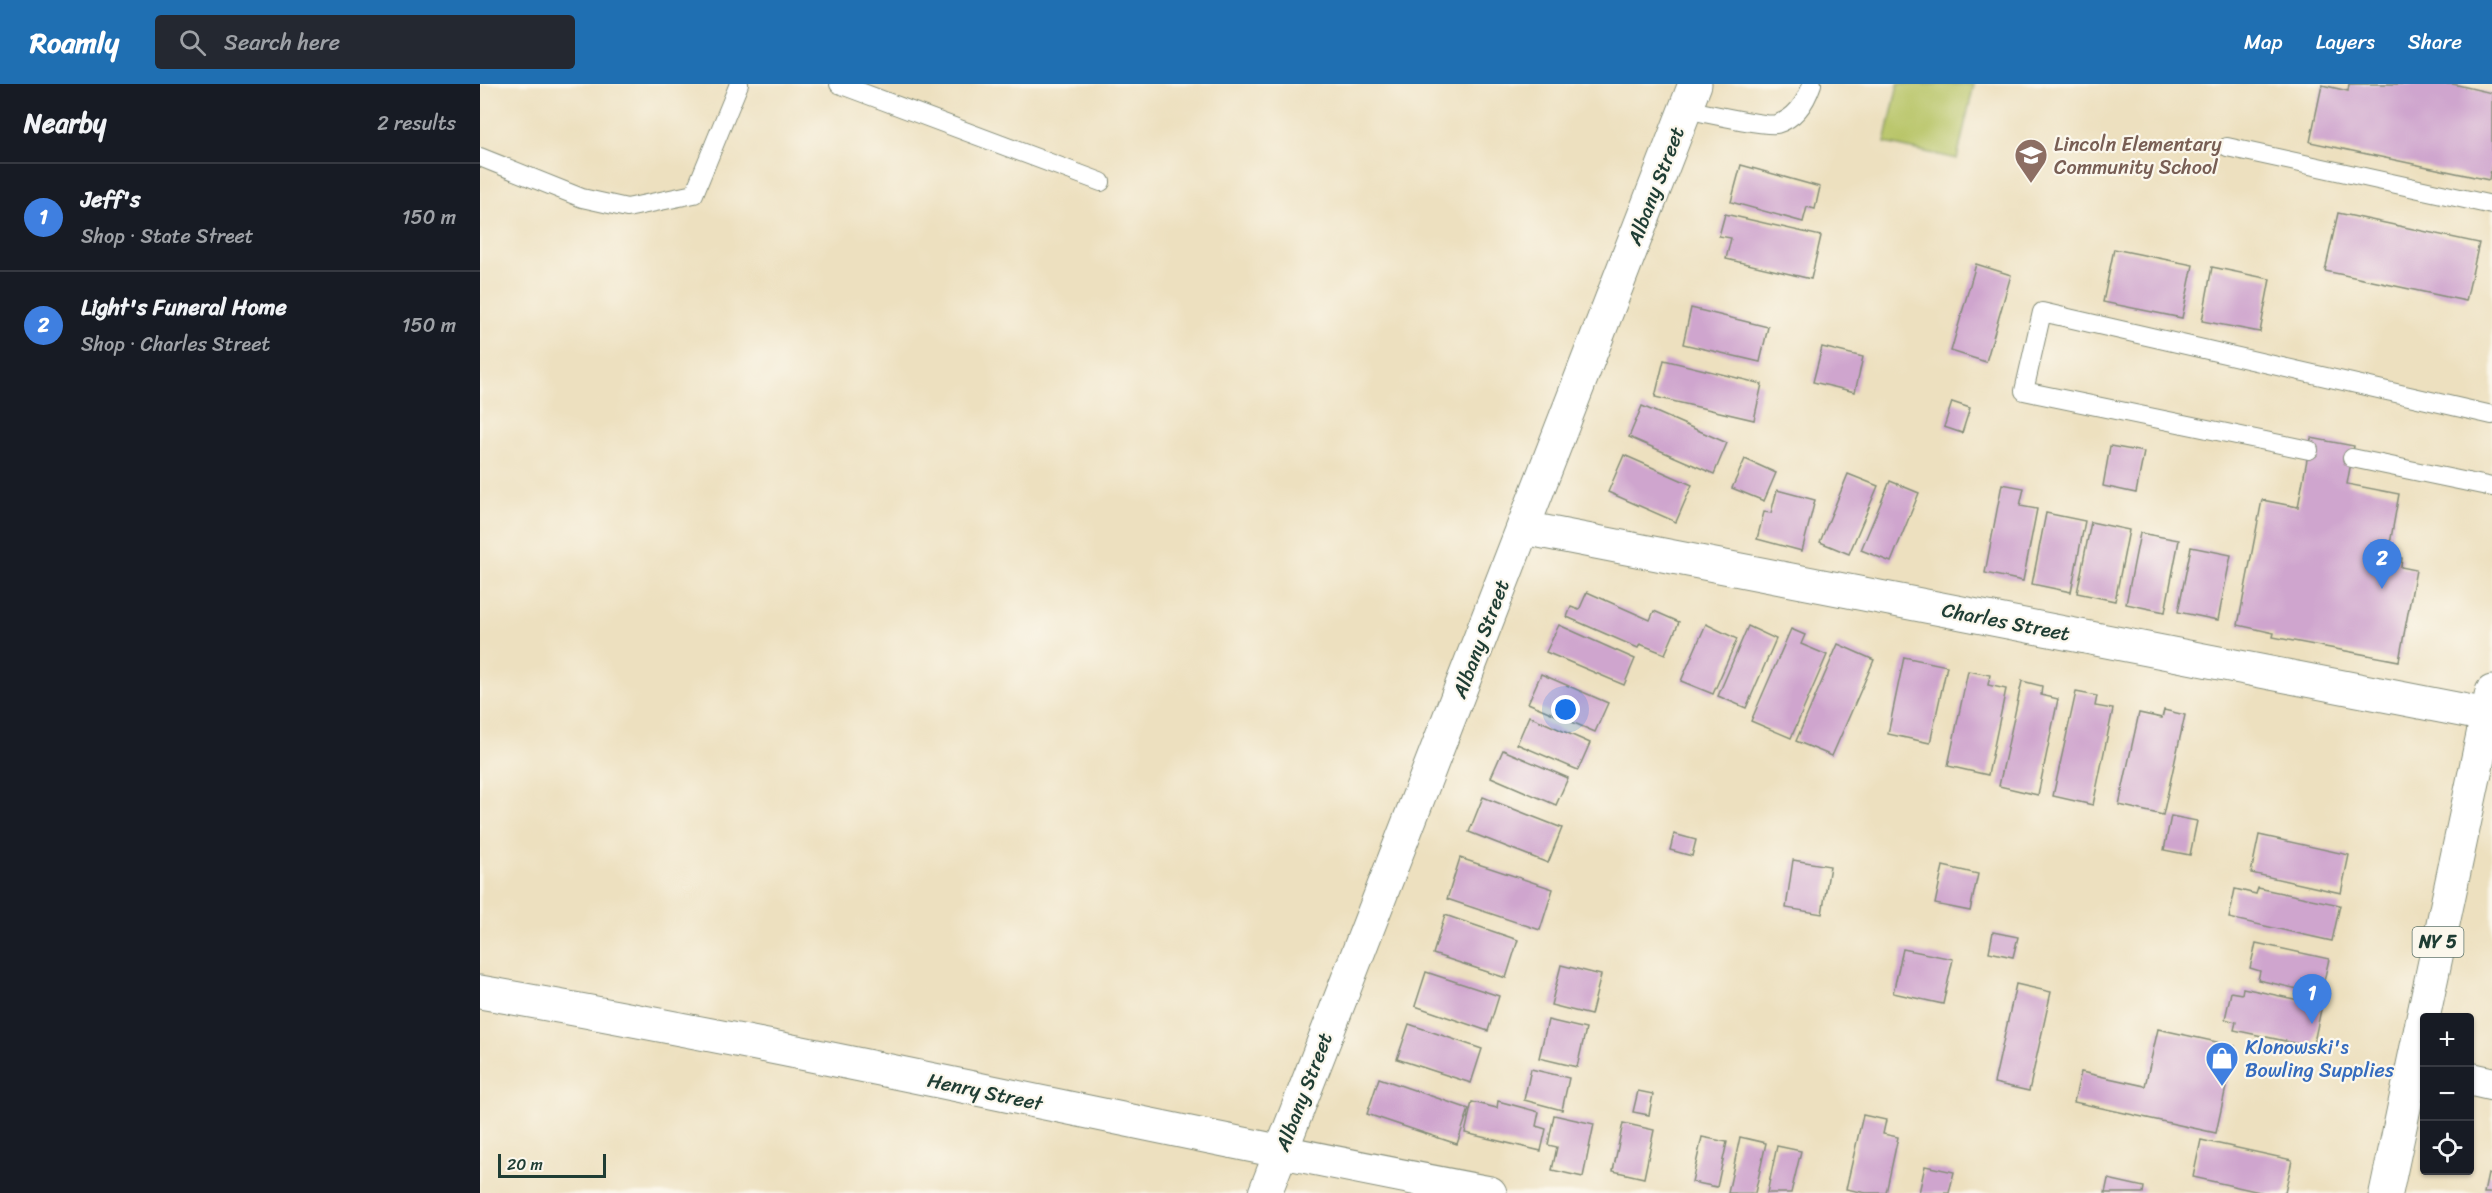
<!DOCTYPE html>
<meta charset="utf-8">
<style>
body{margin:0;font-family:Sriracha,sans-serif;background:#242831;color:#f1f3f6}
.controls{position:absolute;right:18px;bottom:18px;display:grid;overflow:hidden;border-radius:6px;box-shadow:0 2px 4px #0004}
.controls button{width:54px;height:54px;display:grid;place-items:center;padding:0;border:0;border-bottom:2px solid #363941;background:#171b24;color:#f1f3f6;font:30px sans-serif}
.scale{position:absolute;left:18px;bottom:15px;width:108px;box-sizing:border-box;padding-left:6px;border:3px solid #1f3d34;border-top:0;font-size:16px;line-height:21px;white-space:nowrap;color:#1f3d34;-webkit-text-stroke:4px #fbf7ec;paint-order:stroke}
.you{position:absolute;left:1086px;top:626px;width:21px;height:21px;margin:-15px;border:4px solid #fff;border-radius:50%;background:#1a73e8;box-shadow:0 0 0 9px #1a73e833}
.badge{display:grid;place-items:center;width:39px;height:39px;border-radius:50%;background:#1f6fb2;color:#fff;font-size:20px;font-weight:700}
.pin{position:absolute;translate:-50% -50px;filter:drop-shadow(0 2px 3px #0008)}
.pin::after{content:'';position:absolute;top:32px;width:21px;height:18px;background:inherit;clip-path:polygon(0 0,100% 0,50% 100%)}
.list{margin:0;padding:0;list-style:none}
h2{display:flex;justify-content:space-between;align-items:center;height:78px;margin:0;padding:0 24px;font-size:26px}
h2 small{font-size:20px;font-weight:400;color:#9ea1a6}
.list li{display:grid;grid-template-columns:39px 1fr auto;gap:18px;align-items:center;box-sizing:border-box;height:108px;padding:0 24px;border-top:2px solid #363941}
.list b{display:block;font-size:22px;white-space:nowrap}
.list p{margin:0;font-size:20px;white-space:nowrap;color:#9ea1a6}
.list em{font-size:20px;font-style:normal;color:#9ea1a6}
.icon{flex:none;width:33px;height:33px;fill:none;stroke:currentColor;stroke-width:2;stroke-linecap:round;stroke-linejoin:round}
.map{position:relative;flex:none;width:2012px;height:1109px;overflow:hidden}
header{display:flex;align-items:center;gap:36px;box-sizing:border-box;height:84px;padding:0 30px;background:#1f6fb2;color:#fff}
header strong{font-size:28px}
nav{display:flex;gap:33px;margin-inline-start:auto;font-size:21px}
.search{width:420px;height:54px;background:#242831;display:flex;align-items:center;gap:15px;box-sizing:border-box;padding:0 21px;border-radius:6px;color:#9ea1a6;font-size:22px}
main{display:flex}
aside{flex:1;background:#171b24}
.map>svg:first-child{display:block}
.green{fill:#b7c466;stroke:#6b804d;stroke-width:1.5}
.building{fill:#cfa5ce}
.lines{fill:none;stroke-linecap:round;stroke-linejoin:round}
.lane-casing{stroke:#868e7a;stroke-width:20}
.street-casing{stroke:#868e7a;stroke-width:35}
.secondary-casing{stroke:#868e7a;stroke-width:35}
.primary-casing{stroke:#868e7a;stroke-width:35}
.lane{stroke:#fff;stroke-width:18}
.street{stroke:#fff;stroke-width:33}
.secondary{stroke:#fff;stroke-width:33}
.primary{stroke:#fff;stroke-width:33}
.labels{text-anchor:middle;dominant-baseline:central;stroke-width:4.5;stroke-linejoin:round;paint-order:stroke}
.shield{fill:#fbf7ec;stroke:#61756b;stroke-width:1.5}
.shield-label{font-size:18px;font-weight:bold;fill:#1f3d34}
.education-label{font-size:20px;fill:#785e54;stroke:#fbf7ec;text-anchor:start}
.street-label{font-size:20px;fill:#1f3d34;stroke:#fbf7ec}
.shop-label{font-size:20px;fill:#366cbe;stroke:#fbf7ec;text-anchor:start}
</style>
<header>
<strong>Roamly</strong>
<div class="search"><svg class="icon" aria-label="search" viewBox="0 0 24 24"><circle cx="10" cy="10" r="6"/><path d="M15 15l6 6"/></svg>Search here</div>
<nav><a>Map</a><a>Layers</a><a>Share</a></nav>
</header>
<main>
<aside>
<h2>Nearby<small>2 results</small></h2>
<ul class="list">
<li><span class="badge" style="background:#3f7fe0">1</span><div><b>Jeff's</b><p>Shop · State Street</p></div><em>150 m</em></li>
<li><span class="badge" style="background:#3f7fe0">2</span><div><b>Light's Funeral Home</b><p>Shop · Charles Street</p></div><em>150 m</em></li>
</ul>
</aside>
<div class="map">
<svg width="2012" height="1109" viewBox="0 0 2012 1109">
<rect width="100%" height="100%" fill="#fbf7ec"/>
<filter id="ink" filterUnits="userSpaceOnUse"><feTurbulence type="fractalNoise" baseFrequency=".0167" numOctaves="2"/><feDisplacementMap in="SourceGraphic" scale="12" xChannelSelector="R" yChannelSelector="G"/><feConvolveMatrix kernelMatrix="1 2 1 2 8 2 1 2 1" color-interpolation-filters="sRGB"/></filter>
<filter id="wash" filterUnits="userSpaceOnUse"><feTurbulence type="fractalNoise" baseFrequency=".008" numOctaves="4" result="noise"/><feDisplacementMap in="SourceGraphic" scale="24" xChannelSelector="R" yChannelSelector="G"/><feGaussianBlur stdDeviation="1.35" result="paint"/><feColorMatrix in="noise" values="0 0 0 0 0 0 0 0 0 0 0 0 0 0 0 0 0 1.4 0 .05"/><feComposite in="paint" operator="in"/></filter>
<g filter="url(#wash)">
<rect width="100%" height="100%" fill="#ede0bf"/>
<!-- green -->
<polygon class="green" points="1418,0 1494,0 1477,75 1405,59"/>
<g id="blocks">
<!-- building -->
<g class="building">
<polygon points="1869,0 1973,0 2012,9 2012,80 2009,96 1830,58 1842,1 1868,7"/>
<polygon points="1261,81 1340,103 1335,125 1327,123 1323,138 1251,118"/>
<polygon points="1858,129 1999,159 1986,217 1845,187"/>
<polygon points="1245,130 1341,152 1331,195 1246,175 1251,154 1239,152"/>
<polygon points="1634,165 1713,181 1702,234 1623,218"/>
<polygon points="1496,180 1531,191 1506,278 1471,267"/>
<polygon points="1732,183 1790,195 1780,248 1722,237"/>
<polygon points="1211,224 1288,243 1280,278 1203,260"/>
<polygon points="1342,263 1383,273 1375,308 1333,298"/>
<polygon points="1184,276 1282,300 1274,336 1175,313"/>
<polygon points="1472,318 1490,324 1482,349 1464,343"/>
<polygon points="1162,322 1247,359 1234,390 1149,353"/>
<polygon points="1831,354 1874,362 1867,400 1919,410 1908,471 1922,474 1921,483 1936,486 1919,577 1793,553 1794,549 1758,541 1782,416 1818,423"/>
<polygon points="1630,362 1664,368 1656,409 1623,402"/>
<polygon points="1144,371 1212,401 1196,438 1128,408"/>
<polygon points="1265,375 1296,389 1284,417 1252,404"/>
<polygon points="1368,390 1398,402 1369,470 1340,458"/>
<polygon points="1410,397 1439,409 1411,478 1381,466"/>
<polygon points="1522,400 1544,404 1540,422 1557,425 1543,497 1505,489"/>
<polygon points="1297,406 1335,416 1322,467 1277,455 1284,428 1291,429"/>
<polygon points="1566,429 1605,437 1591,508 1552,500"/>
<polygon points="1611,438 1649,446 1635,517 1597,509"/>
<polygon points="1660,449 1699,456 1685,528 1646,520"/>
<polygon points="1711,463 1751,471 1738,536 1698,528"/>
<polygon points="1107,508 1170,536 1174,527 1199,538 1185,570 1160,560 1158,564 1087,533 1091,523 1099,526"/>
<polygon points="1226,540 1257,555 1233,610 1201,597"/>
<polygon points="1079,541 1155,575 1144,601 1066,568"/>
<polygon points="1268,542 1296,555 1266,624 1238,612"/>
<polygon points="1311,545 1325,551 1321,560 1347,571 1311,654 1271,637"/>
<polygon points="1358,560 1394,576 1352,672 1316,657"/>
<polygon points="1424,573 1467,582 1450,659 1408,650"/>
<polygon points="1488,587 1510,591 1508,601 1526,605 1508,691 1468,682"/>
<polygon points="1061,590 1128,619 1115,648 1048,619"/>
<polygon points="1542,597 1562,602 1561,611 1578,615 1558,711 1519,702"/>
<polygon points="1596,608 1617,612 1615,622 1633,625 1613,721 1573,712"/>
<polygon points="1684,626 1705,631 1683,731 1639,721 1659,629 1682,634"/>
<polygon points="1049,632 1110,659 1098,686 1037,660"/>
<polygon points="1023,666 1088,694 1076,721 1011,693"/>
<polygon points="1003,713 1082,744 1068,779 989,748"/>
<polygon points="1691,732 1717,737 1710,771 1684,766"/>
<polygon points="1194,750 1216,756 1212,772 1190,766"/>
<polygon points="1779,751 1869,771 1861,809 1771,789"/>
<polygon points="980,774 1073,805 1060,846 967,815"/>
<polygon points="1313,776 1350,782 1342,830 1306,824"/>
<polygon points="1463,782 1498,790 1490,827 1455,820"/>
<polygon points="1778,804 1860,821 1852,857 1749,834 1755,805 1776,810"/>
<polygon points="965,831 1038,856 1026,894 953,870"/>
<polygon points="1513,848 1538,853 1533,873 1509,868"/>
<polygon points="1776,859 1849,875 1841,910 1778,896 1780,887 1770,884"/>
<polygon points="1423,865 1473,875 1463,920 1413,909"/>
<polygon points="1081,881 1121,891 1111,931 1071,921"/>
<polygon points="946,888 1019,912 1008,947 935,922"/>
<polygon points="1536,900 1571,908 1549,1007 1514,999"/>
<polygon points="1763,904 1842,921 1833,963 1754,946 1756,938 1745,935 1751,908 1762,910"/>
<polygon points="1068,936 1106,945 1097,983 1059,974"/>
<polygon points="929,940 1002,965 991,999 917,975"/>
<polygon points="1678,945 1755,962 1736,1049 1594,1018 1601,988 1665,1002"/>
<polygon points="1051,985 1089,994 1082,1026 1044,1016"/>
<polygon points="899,994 989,1025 977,1060 887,1030"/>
<polygon points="1158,1007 1173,1010 1169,1031 1153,1028"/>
<polygon points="1018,1017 1059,1028 1056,1042 1066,1045 1061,1067 985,1049 992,1018 1017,1024"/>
<polygon points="1074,1031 1114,1040 1103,1093 1072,1086 1077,1063 1068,1061"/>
<polygon points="1383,1031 1406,1036 1403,1050 1418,1053 1406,1109 1386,1109 1366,1105"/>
<polygon points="1143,1039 1174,1046 1164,1094 1133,1087"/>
<polygon points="1222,1053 1247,1058 1237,1103 1212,1098"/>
<polygon points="1260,1053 1286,1059 1275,1109 1248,1109"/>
<polygon points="1721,1056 1812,1076 1805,1109 1784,1109 1713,1093"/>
<polygon points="1297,1062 1321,1067 1311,1109 1287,1109"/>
<polygon points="1445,1082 1474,1088 1469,1109 1439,1109"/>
<polygon points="2008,1090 2012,1091 2012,1109 2004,1109"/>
<polygon points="1628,1095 1664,1103 1663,1109 1625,1109"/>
</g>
</g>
</g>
<g filter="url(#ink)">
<use href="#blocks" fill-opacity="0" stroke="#868e7a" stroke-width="1.5"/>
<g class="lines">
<defs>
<g id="lane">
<polyline points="359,0 621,98"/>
<path d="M1205,25c15,3 82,18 92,15 19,-6 29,-22 35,-40"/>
<polyline points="1747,63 2012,121"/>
<polyline points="0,73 102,114 147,124 214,110 259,0"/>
<polyline points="1829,366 1544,307 1562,228 2012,331"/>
<polyline points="1872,374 2012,403"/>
</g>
<g id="street">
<polyline points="1044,444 2007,631"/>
<path d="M0,908c338,59 673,137 1010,201"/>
<polyline points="1990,995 2012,1000"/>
</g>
<polyline id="secondary" points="785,1109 1215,0"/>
<polyline id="primary" points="1906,1109 2012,608"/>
</defs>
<!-- lane casing -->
<use href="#lane" class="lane-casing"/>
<!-- street casing -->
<use href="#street" class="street-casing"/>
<!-- secondary casing -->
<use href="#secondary" class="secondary-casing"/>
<!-- primary casing -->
<use href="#primary" class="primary-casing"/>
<!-- lane -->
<use href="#lane" class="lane"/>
<!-- street -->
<use href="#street" class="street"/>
<!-- secondary -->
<use href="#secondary" class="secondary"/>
<!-- primary -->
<use href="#primary" class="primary"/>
</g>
</g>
<!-- icons -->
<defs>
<symbol id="school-pin" viewBox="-11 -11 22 30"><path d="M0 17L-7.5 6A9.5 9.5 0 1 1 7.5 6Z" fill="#8d6e63" stroke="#fbf7ec"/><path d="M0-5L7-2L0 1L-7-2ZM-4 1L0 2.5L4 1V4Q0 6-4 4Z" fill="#fff"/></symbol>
<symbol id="shop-pin" viewBox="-11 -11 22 30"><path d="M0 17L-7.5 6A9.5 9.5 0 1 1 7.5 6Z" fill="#3f7fe0" stroke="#fbf7ec"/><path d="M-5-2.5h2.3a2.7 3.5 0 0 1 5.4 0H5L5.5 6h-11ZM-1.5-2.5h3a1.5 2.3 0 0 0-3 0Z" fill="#fff"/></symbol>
</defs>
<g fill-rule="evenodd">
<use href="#school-pin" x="1532" y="52" width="38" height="52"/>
<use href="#shop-pin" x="1723" y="955" width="38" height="52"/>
</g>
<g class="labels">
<!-- shield labels -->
<rect class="shield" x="1932.5" y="843" width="51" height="30" rx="4.5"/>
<g class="shield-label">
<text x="1958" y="858">NY 5</text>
</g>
<!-- education labels -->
<g class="education-label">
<text x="1574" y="60">Lincoln Elementary<tspan x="1574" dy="23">Community School</tspan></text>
</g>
<!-- street labels -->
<g class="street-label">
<text transform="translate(1176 102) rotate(-69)">Albany Street</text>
<text transform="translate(1526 538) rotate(11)">Charles Street</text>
<text transform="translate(1001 555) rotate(-69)">Albany Street</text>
<text transform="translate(505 1008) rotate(12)">Henry Street</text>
<text transform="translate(824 1008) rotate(-69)">Albany Street</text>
</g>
<!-- shop labels -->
<g class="shop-label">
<text x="1765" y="963">Klonowski's<tspan x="1765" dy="23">Bowling Supplies</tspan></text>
</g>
</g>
</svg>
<div class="controls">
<button>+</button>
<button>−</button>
<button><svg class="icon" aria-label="locate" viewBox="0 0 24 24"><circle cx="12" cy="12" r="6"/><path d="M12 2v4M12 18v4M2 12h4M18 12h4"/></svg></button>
</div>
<div class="scale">20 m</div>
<div class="you"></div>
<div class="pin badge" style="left:1832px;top:940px;background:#3f7fe0">1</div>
<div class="pin badge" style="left:1902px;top:505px;background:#3f7fe0">2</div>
</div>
</main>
